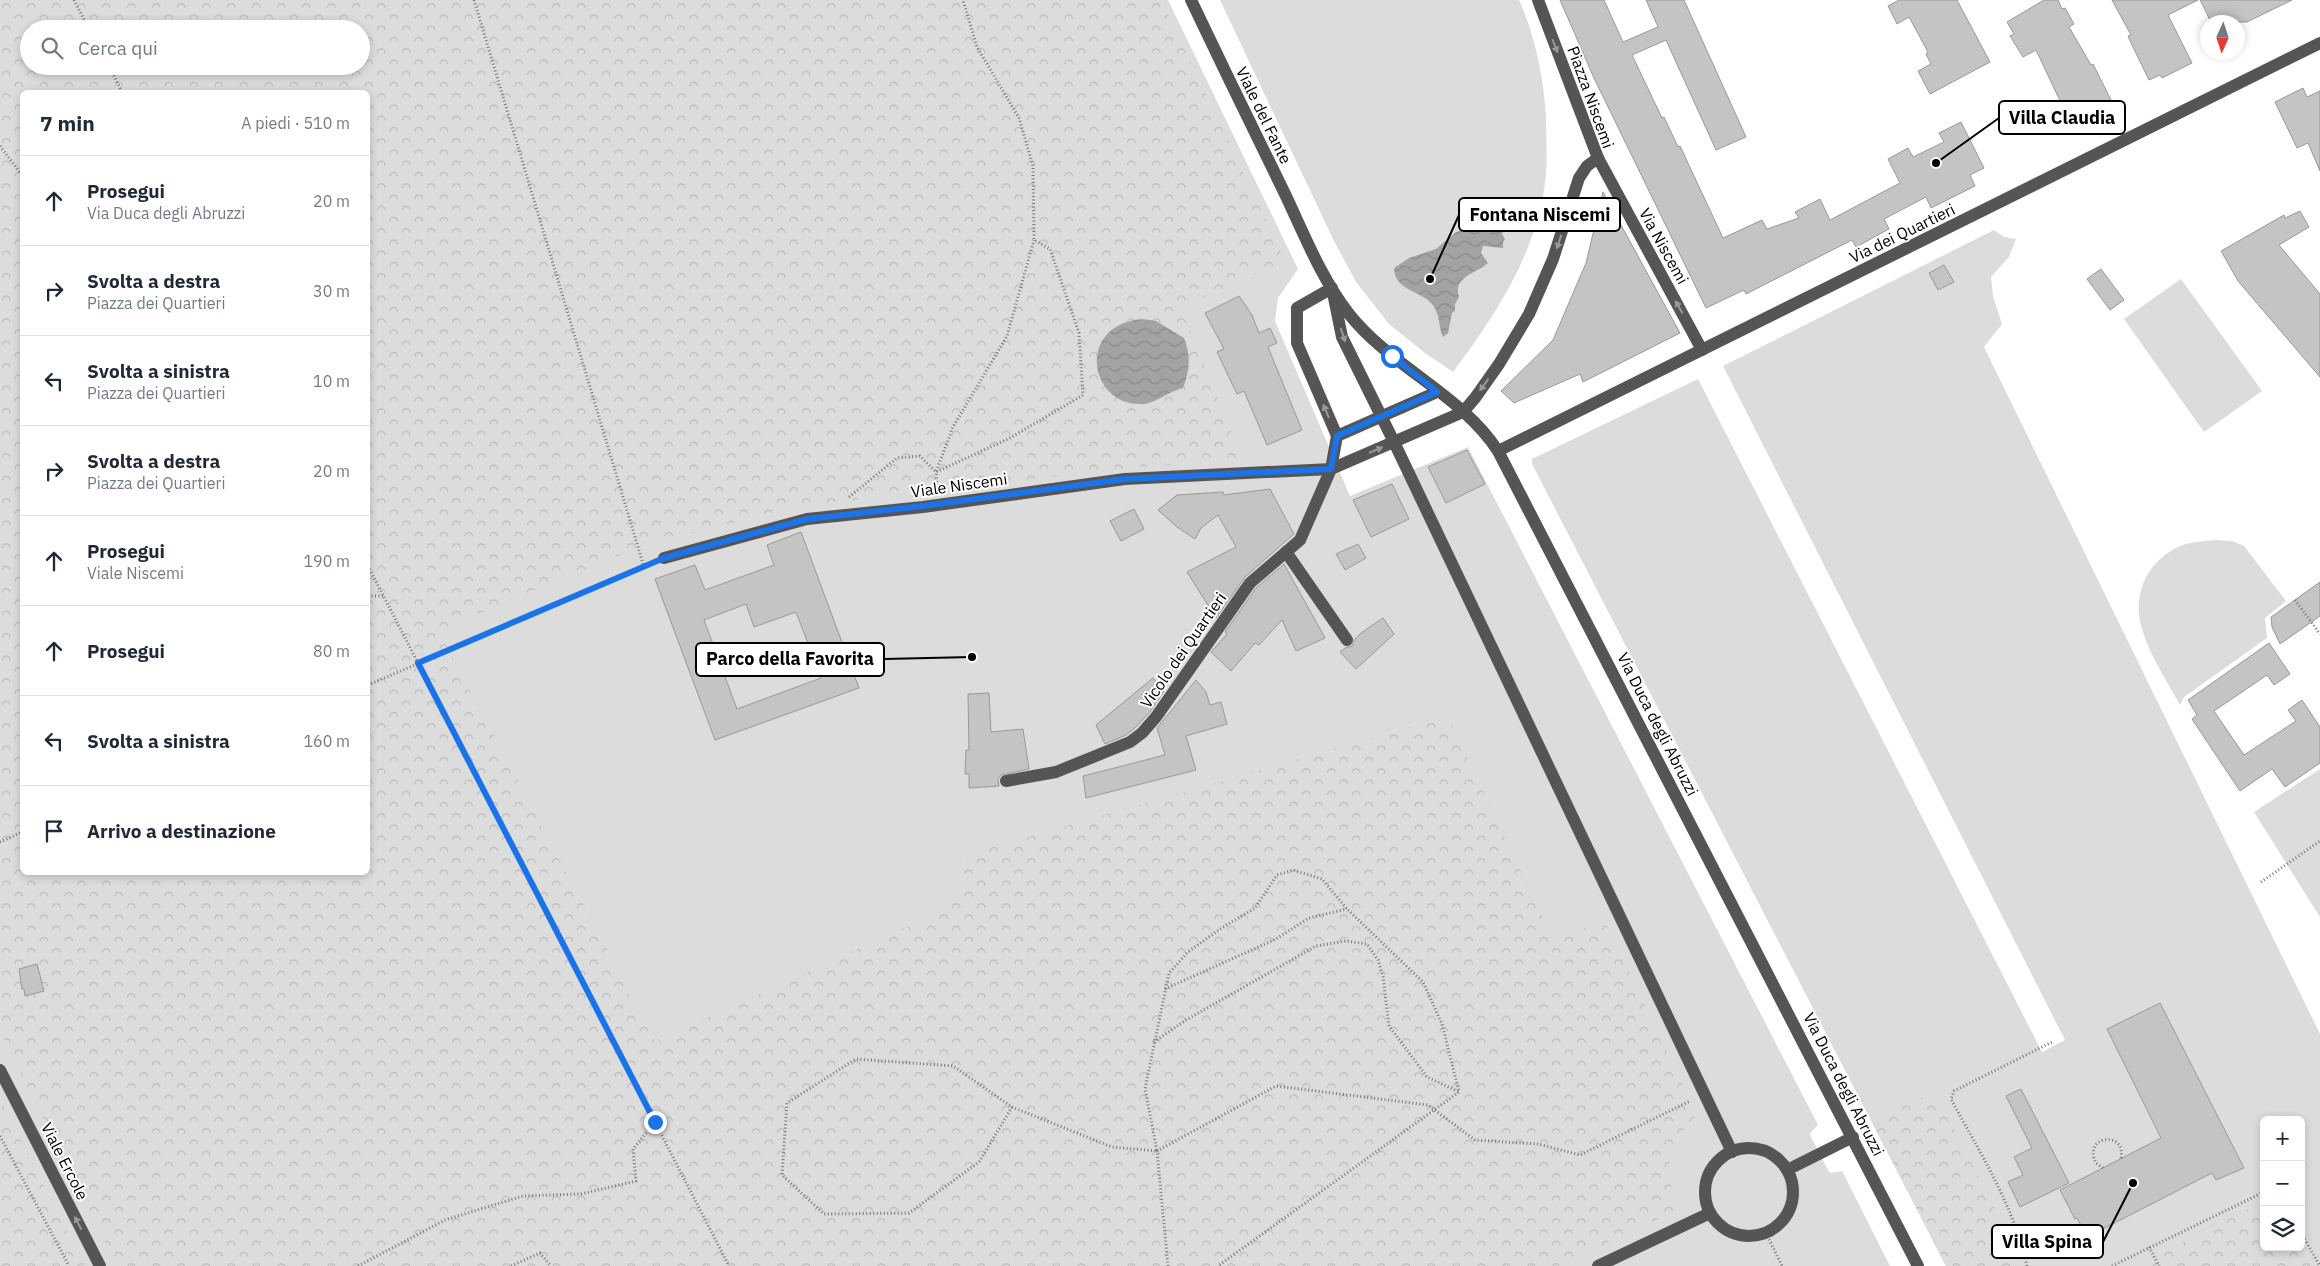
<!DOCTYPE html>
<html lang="it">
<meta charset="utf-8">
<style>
body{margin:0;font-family:"IBM Plex Sans",sans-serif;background:#f2f2f3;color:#1f2937}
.controls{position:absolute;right:15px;bottom:15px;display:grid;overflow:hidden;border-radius:8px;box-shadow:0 2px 8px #0003}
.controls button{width:45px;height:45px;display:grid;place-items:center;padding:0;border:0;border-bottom:1px solid #e0e1e3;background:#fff;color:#1f2937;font:25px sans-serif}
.compass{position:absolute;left:2200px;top:15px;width:45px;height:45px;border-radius:50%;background:#fff;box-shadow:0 2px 8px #0003;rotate:183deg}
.stop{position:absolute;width:15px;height:15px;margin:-11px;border:4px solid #1a73e8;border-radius:50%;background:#fff}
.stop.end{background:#1a73e8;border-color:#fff;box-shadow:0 1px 5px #0008}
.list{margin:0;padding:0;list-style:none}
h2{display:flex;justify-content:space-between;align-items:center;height:65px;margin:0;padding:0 20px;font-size:21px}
h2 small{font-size:16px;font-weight:400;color:#747a83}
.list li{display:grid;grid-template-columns:32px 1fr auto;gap:15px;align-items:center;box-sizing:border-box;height:90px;padding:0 20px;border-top:1px solid #e0e1e3}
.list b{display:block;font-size:19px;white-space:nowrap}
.list p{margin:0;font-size:16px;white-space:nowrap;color:#747a83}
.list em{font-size:16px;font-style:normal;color:#747a83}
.icon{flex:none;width:28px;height:28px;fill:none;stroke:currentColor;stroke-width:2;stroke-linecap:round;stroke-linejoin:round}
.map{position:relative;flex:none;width:2320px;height:1266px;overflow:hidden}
.search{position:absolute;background:#fff;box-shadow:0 2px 8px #0003;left:20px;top:20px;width:350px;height:55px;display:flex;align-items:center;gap:12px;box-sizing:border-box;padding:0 18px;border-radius:28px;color:#747a83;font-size:19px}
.panel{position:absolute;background:#fff;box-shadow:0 2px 8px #0003;left:20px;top:90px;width:350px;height:785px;border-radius:8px}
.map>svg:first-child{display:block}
.green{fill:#dcdcdc;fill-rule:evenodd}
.forest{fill:url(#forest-crowns);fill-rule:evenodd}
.water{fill:url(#water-waves)}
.building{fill:#c4c4c4;stroke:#999;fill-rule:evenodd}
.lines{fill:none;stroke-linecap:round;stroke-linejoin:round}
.path{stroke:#777;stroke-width:3;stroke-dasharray:1 2.5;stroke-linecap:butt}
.minor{stroke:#555;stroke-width:12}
.oneway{fill:#999}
.route{stroke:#1a73e8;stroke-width:6}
.labels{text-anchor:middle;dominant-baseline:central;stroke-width:4;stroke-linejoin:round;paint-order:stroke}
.street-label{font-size:16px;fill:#000;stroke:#fff}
.leader{fill:none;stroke:#000;stroke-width:2}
.callout-dot{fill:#000;stroke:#fff;stroke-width:2}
.callout{fill:#fff;stroke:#000;stroke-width:2}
.callout-label{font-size:18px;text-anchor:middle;font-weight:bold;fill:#000}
</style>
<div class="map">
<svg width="2320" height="1266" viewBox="0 0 2320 1266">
<defs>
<pattern id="forest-crowns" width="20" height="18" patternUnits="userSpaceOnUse" patternTransform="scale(1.25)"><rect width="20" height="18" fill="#dcdcdc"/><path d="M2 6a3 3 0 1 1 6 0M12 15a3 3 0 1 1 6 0" fill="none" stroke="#bbb"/></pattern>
<pattern id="water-waves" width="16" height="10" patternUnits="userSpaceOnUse" patternTransform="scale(1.25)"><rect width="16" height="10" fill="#a3a3a3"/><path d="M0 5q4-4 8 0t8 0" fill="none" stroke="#8b8b8b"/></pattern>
</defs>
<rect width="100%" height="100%" fill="#fff"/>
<!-- green -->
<g class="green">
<path d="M0,0h1168l130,269 -20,29 -3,23 75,175 118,-49 350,678 -8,8 1,4 17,33 3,3 11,-2 48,95h-1890zM29,29h332v37h-332zM22,92h346v780h-346z"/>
<path d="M1220,0h299c16,36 25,78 27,118 0,21 2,44 -1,65 -9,71 -50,133 -92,189l-28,-19 -36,-29 -33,-42 -22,-41z"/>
<path d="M1994,230l10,7 12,2 -7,18 -18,20 2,19 9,28 -18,23 336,687v232h-374l-414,-802v-5l166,-80 344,673 23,-12 -342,-674zM2264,1120h37v127h-37z"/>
<polygon points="2181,279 2262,391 2204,432 2124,319"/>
<path d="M2217,540l15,1 12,5 42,55 -21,17 2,20 -83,59 -4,8c-13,-24 -30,-49 -38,-76 -10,-32 3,-65 34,-81 12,-6 26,-7 41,-8z"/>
<polygon points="2320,769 2320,917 2254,812"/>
</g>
<!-- forest -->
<g class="forest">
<path d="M0,0h1161l124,260 -104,48 62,152 -123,9 -319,37 -154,38 -142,58 -66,29 216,410 296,-134 18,-20 -10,-30 489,-141 106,225 50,-22 93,196c-31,29 -35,56 -17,94l-122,57h-1441l-117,-234zM29,29h332v37h-332zM22,92h346v780h-346z"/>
<polygon points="1935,1091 2007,1233 2017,1266 1946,1266 1872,1122"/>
<polygon points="0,1098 84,1266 0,1266"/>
<polygon points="2264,1201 2264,1247 2300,1247 2311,1266 2135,1266"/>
</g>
<!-- water -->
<g class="water">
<path d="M1489,220l12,1 5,4 -4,9 3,5 -2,3v6l-20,-2 -2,7 7,10c-11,10 -36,14 -29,34l-4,7v7l-3,2 -4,20 -5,4c-5,-10 -2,-22 -11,-33 -11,-13 -38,-14 -38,-36l15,-10 27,-9 20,-17 18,-5z"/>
<path d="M1142,319l14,2 28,17c7,18 6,32 -1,50 -14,3 -26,15 -40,16 -54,3 -68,-79 -1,-85z"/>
</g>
<!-- building -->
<g class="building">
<polygon points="1560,0 1604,0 1623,42 1658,27 1646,0 1684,0 1746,137 1716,150 1666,40 1632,55 1662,118 1664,117 1678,147 1680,146 1723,238 1762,220 1767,229 1799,218 1795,212 1820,199 1830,220 1900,183 1888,159 1908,148 1913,157 1944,142 1939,133 1961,122 1984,168 1970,175 1975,186 1931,208 1926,197 1884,219 1889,229 1856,247 1852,240 1746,294 1744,290 1706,308 1594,78"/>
<polygon points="1899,0 1957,0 1990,62 1930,94 1918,71 1931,64 1926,54 1928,52 1909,17 1897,24 1888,6"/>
<polygon points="2044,0 2058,0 2062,9 2065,8 2074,24 2069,27 2091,65 2093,64 2111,100 2100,106 2101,108 2071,124 2036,50 2023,57 2010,36 2014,34 2007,22"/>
<polygon points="2112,0 2198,0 2168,15 2192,63 2162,78 2160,75 2149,80 2132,45 2128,36 2131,35"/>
<polygon points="2200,0 2292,0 2247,22 2211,22"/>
<polygon points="2303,88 2307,97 2320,91 2320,171 2308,143 2297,148 2275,102"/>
<polygon points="1603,192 1680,333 1583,382 1580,374 1514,403 1501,391 1553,340 1586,263"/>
<polygon points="2300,211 2309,227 2279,245 2320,294 2320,377 2238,281 2221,251 2284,215 2285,218"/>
<polygon points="1944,265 1954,282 1938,290 1929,273"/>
<polygon points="2101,269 2124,300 2110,310 2087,279"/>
<polygon points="1239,296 1252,315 1259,333 1270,328 1277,343 1268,347 1302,430 1267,445 1244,391 1237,394 1217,352 1224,349 1205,313"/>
<polygon points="1467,450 1485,484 1446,503 1428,467"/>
<polygon points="1392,484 1409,519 1371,537 1353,500"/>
<polygon points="1270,489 1294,534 1245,577 1216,618 1187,572 1236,547 1218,515 1201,528 1195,539 1177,527 1158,510 1177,495 1223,492 1224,495"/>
<polygon points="1134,509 1144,529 1121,541 1110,521"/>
<path d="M801,532l58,156 -144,52 -60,-161 40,-14 10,25 69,-25 -7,-20zM746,604l8,23 42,-15 25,66 -84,31 -33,-89z"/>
<polygon points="1358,544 1366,558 1345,570 1336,554"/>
<polygon points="1284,564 1325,638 1296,651 1282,620 1259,645 1255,643 1231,671 1211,652 1227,634 1225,632 1256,588"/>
<polygon points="2320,582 2320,616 2280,644 2272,627 2271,617"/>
<polygon points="1383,618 1394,634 1356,669 1340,652 1345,648 1352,646 1355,639 1361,633"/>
<polygon points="2269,643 2290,674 2274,685 2267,675 2214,711 2244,755 2296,721 2288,710 2302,700 2320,727 2320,763 2285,787 2272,769 2240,791 2192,719 2197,715 2188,700"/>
<polygon points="1153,678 1164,691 1150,712 1136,727 1126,735 1105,744 1096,725"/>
<polygon points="1196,680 1206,692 1210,705 1221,702 1227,724 1186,736 1196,770 1086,798 1083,776 1165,755 1157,728"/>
<polygon points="989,693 991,732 1023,729 1029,769 1001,775 998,779 999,786 969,788 969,774 965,774 966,750 969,750 968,694"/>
<polygon points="37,964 44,991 25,996 24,989 22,989 19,969"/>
<polygon points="2160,1003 2244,1168 2216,1180 2212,1173 2087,1237 2077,1218 2075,1219 2060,1190 2161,1138 2107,1029"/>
<polygon points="2021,1089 2069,1183 2020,1207 2008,1182 2023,1175 2014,1157 2032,1148 2006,1096"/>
</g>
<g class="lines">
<!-- path -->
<g class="path">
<polyline points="74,0 89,29"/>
<polyline points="474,0 644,567"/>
<polyline points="109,66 122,92"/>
<polyline points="0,146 22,175"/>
<polyline points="937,489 936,472 1010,438 1083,395 1079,333 1050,249 1034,240 1033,166 1019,118 977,47 963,0"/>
<polyline points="849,497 897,458 920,456 936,472 953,427 1007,336 1034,240"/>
<polyline points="368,566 729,1266"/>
<polyline points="368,596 383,596"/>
<polyline points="2295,600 2320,634"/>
<polyline points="368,685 650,564"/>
<polyline points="0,842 22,832"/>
<polyline points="2261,882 2320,841"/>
<polyline points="1165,989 1276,939 1309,918 1347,909"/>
<polyline points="1154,1042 1186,1020 1316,946 1346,941 1367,944 1378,960 1383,977 1389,1026 1427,1077 1459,1092"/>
<polyline points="1012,1107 979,1162 909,1213 824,1214 782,1175 787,1103 856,1059 953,1066 1012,1107 1112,1147 1157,1151 1145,1089 1169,973 1188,952 1220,929 1255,908 1277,875 1293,870 1322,879 1347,909 1423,982 1442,1024 1459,1092 1218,1266"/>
<polyline points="0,1136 69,1266"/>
<path d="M2103,1168l-7,-5c-14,-28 31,-33 25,-4"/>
<polyline points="1766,1233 1782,1266"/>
<polyline points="2301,1233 2320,1266"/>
<polyline points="2149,1247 2159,1266"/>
<polyline points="358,1266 445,1220 523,1196 581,1194 636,1181 633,1149 655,1122"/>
<polyline points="511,1266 540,1253 551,1266"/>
<polyline points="1168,1266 1157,1151 1276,1086 1428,1105 1475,1140 1538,1144 1580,1155 1690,1101"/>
<path d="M2027,1266c-13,-60 -47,-113 -76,-167l3,-8 98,-49"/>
<polyline points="2112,1266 2264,1192"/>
</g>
<!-- minor -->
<g class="minor">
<path d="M1191,0c31,65 62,129 94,194 19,40 36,84 64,120 42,53 113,81 149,137l420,815"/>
<polyline points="1598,158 1702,350"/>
<polyline points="1437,392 1337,436 1297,343 1297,308 1332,288 1342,337 1394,442 1732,1152"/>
<polyline points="1498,451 2320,43"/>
<polyline points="1286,552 1347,640"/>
<polyline points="664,558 807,519 923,507 1125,479 1331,469 1337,436"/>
<polyline points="1006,781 1056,772 1130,742 1142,733 1156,717 1250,583 1300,540 1331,469 1463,412 1475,398 1499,364 1529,314 1553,259 1579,178 1587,166 1598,158 1538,0"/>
<polyline points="0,1070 100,1266"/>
<circle cx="1749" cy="1192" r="44"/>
<polyline points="1787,1170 1853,1137"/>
<polyline points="1598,1266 1710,1213"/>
</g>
</g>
<!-- one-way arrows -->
<defs><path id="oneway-solid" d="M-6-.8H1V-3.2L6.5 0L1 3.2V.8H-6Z" transform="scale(1.25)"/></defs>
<g class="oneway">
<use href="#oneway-solid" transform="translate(1555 46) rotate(69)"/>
<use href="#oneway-solid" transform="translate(1559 242) rotate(108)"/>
<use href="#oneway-solid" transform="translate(1679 307) rotate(-119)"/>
<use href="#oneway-solid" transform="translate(1343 335) rotate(72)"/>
<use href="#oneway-solid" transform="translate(1484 385) rotate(126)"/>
<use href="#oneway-solid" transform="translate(1326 411) rotate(-113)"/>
<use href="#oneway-solid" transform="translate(1376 450) rotate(-23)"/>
<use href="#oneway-solid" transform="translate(78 1223) rotate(-117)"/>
</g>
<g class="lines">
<!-- route -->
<polyline class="route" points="655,1122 418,663 664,558 807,519 923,506 1125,479 1331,469 1337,436 1437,392 1392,356"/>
</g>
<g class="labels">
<!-- street labels -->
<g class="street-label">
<text transform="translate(1591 97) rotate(70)">Piazza Niscemi</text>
<text transform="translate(1264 115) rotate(64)">Viale del Fante</text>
<text transform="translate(1902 233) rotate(-26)">Via dei Quartieri</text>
<text transform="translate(1664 246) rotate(61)">Via Niscemi</text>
<text transform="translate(959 485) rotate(-8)">Viale Niscemi</text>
<text transform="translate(1183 650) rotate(-55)">Vicolo dei Quartieri</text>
<text transform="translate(1658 724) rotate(63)">Via Duca degli Abruzzi</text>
<text transform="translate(1844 1084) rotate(63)">Via Duca degli Abruzzi</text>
<text transform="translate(65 1161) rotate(63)">Viale Ercole</text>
</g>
</g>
<!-- callouts -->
<path class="leader" d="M1936 163L1999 118M1430 279L1459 215M972 657L884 659M2133 1183L2103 1242"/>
<g class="callout-dot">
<circle cx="1936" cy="163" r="5"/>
<circle cx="1430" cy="279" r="5"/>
<circle cx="972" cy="657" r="5"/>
<circle cx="2133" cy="1183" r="5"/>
</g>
<g class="callout">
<rect x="1999" y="101" width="126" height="33" rx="5"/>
<rect x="1459" y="198" width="161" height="33" rx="5"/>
<rect x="696" y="643" width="188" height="33" rx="5"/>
<rect x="1992" y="1225" width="111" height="33" rx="5"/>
</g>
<g class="callout-label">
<text x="2062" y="124">Villa Claudia</text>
<text x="1540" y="221">Fontana Niscemi</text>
<text x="790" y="665">Parco della Favorita</text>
<text x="2047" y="1248">Villa Spina</text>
</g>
</svg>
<div class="controls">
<button>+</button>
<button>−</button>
<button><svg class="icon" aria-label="layers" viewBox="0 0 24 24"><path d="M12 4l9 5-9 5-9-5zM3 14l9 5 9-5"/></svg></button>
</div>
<svg class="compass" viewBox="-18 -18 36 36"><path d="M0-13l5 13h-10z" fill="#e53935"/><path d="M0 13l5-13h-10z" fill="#747a83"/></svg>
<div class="stop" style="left:1392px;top:356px"></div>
<div class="stop end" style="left:655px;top:1122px"></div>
<div class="search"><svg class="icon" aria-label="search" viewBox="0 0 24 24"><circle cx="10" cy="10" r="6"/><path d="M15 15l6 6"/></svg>Cerca qui</div>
<section class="panel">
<h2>7 min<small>A piedi · 510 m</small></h2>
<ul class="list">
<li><svg class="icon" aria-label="ahead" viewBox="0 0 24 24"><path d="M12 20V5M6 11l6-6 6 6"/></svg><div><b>Prosegui</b><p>Via Duca degli Abruzzi</p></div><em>20 m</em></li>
<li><svg class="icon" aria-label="right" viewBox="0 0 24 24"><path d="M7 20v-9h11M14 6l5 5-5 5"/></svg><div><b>Svolta a destra</b><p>Piazza dei Quartieri</p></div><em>30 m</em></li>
<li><svg class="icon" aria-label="left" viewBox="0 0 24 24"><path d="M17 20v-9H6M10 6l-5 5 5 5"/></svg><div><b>Svolta a sinistra</b><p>Piazza dei Quartieri</p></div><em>10 m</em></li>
<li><svg class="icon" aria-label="right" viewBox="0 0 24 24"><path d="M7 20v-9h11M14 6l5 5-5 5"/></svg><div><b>Svolta a destra</b><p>Piazza dei Quartieri</p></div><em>20 m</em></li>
<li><svg class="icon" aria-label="ahead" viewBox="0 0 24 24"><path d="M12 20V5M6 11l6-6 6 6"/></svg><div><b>Prosegui</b><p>Viale Niscemi</p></div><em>190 m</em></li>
<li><svg class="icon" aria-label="ahead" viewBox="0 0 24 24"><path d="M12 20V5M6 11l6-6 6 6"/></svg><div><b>Prosegui</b></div><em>80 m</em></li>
<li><svg class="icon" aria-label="left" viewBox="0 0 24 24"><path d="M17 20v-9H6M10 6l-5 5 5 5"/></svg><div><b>Svolta a sinistra</b></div><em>160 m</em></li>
<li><svg class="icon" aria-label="arrive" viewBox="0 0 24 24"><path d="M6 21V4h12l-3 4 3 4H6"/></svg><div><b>Arrivo a destinazione</b></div></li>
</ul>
</section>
</div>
